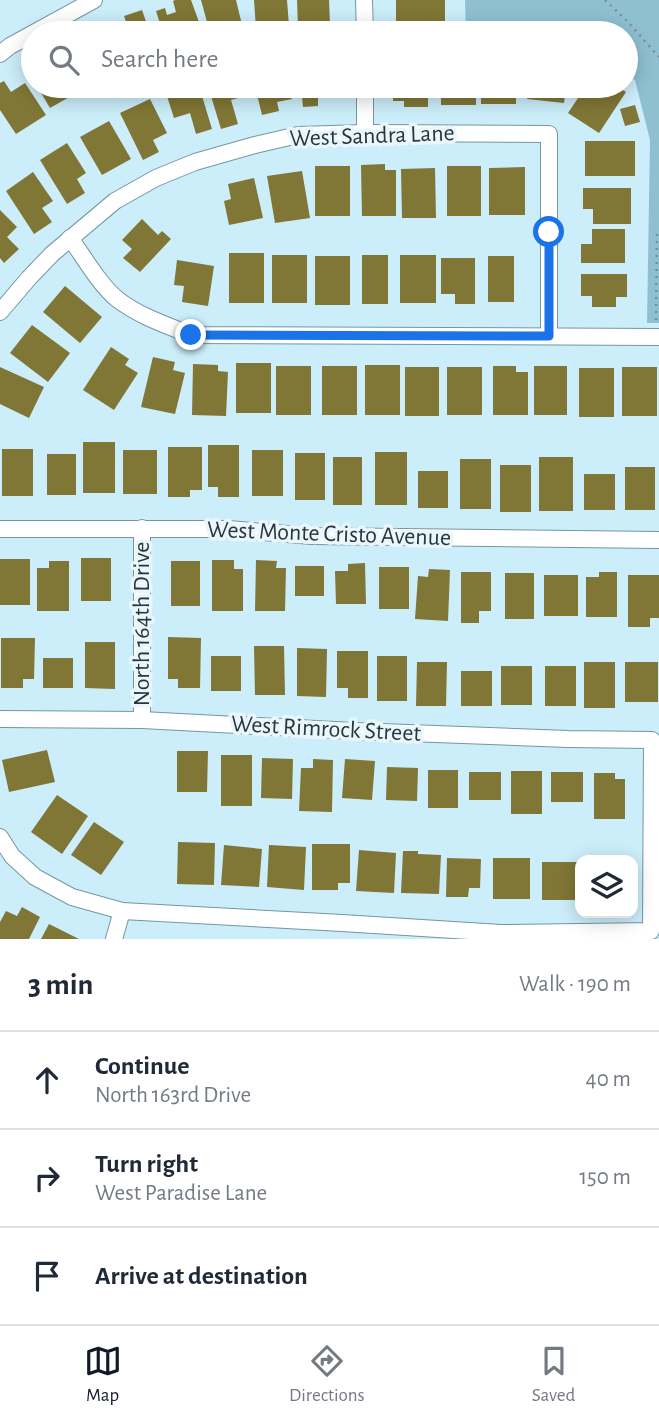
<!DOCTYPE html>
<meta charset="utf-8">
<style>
body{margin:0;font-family:"Alegreya Sans",sans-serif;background:#f2f2f3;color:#1f2937}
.controls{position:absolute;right:21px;bottom:21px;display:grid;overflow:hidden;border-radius:14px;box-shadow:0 4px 18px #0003}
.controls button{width:63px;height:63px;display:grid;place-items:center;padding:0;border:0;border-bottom:2px solid #e0e1e3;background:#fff;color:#1f2937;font:35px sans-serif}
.stop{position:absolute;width:21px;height:21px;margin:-16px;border:5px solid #1a73e8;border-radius:50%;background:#fff}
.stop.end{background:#1a73e8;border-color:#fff;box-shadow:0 2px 7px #0008}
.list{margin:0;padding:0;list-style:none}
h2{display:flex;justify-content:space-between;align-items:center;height:91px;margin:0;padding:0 28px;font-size:30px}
h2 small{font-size:23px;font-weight:400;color:#747a83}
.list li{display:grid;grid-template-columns:46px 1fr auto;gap:21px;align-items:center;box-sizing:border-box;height:98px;padding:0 28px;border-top:2px solid #e0e1e3}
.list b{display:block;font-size:26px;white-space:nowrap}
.list p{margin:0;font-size:23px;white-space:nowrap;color:#747a83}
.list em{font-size:23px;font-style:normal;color:#747a83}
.icon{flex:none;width:38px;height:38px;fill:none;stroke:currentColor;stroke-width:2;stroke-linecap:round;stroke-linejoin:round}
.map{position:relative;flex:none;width:659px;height:939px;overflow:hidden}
.search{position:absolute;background:#fff;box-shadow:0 4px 18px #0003;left:21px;right:21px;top:21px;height:77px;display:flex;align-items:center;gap:18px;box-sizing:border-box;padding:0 24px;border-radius:38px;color:#747a83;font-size:26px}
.sheet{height:385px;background:#fff}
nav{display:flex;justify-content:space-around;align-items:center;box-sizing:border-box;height:98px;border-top:2px solid #e0e1e3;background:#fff;font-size:19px;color:#747a83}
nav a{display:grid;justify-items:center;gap:4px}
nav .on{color:#111827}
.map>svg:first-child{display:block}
.green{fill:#8fc0d1}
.building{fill:#807635}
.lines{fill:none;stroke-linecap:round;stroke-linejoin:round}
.minor-casing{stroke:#7596a1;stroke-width:18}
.path{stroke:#788f98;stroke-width:2.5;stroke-dasharray:2 5;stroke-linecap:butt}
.minor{stroke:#fff;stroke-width:16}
.route{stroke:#1a73e8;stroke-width:9}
.labels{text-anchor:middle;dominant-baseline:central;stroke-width:7;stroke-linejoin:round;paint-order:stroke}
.street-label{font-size:24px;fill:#29363b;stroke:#e9f7fc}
</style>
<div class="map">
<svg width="659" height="939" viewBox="0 0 659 939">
<rect width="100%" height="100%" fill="#cbeefa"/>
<!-- green -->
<polygon class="green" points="465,0 659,0 659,323 647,323 650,140 635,80 626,74 626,33 466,33"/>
<!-- building -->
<g class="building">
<polygon points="175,0 191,0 203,33 163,33 156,11 165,8 167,15 176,12 173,1"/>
<polygon points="201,0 236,0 244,33 210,33"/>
<polygon points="254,0 287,0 289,26 256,29"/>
<polygon points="297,0 329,0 330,25 298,26"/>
<rect x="396" y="0" width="49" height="33"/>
<polygon points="142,10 150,33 124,33 129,31 124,16"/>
<polygon points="4,81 11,92 25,83 46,115 16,134 0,110 0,83"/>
<polygon points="37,86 76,86 80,91 50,108"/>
<polygon points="179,86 199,86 212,129 196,134 190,113 174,118 165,90"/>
<polygon points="208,86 242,86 245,96 231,100 238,124 221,129"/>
<polygon points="255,86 288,86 292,99 277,102 279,111 262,115"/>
<polygon points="301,86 334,86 335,96 318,97 318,106 303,107"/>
<polygon points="393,86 428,86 428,107 404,107 404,101 393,101"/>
<rect x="441" y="86" width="35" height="19"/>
<rect x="481" y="86" width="35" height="18"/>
<polygon points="529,86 566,86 564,103 527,99"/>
<polygon points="586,86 616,86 626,92 599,133 568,113"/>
<polygon points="150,99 167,133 153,140 159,152 143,160 120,113"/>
<polygon points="635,105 640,122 625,126 620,109"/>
<polygon points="109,121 131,159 102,175 80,137"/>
<rect x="585" y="141" width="50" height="35"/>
<polygon points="67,143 86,173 77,179 85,193 67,204 40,160"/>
<polygon points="385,164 385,170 396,170 396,216 362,216 361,165"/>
<rect x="315" y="166" width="35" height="50"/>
<rect x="447" y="166" width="34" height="50"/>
<polygon points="525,167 525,215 489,215 489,168"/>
<polygon points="435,168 436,218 402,218 401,169"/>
<polygon points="302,171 310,218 275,223 267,176"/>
<polygon points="33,172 53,201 42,208 52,222 34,234 6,191"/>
<polygon points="254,178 263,218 229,225 224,201 231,199 228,184"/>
<polygon points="583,188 631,188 631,224 593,224 593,209 583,209"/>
<polygon points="0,210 17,227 7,237 19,249 4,263 0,258"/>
<polygon points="142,219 158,235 162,231 171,239 140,272 123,258 132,249 122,240"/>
<polygon points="592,229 625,229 625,263 581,263 581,244 592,244"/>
<rect x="229" y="253" width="35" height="50"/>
<rect x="272" y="255" width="35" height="48"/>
<rect x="362" y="255" width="26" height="49"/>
<rect x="400" y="255" width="36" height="48"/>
<rect x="315" y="256" width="35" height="49"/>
<rect x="488" y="256" width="26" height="46"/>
<polygon points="441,258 475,258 475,304 455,304 455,294 441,294"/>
<polygon points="177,260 214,266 208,306 182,302 184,286 174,285"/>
<polygon points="581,274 627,274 627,297 616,297 616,307 592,307 592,296 581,296"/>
<polygon points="65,286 102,317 80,343 43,312"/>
<polygon points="32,325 70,353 48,382 10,353"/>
<polygon points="111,347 129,359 125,365 138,373 114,410 83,390"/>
<polygon points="153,357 175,362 173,370 185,373 175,414 141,407"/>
<rect x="236" y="363" width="35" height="50"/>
<polygon points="193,364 218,365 218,371 228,372 226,416 192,415"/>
<rect x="365" y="365" width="35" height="50"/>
<rect x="276" y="366" width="35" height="49"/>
<rect x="322" y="366" width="35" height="49"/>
<polygon points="493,366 516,366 516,372 528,372 528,415 493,415"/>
<rect x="534" y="366" width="33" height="49"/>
<polygon points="0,367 44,387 29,418 0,404"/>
<rect x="405" y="367" width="34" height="49"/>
<rect x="447" y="367" width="35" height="48"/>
<rect x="622" y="367" width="35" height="49"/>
<rect x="579" y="368" width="35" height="49"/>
<rect x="83" y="442" width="32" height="51"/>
<polygon points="208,445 239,445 239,497 218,497 218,487 208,487"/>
<polygon points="168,447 202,447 202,490 190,490 190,497 168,497"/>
<rect x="2" y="449" width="31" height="47"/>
<rect x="123" y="450" width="34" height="44"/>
<rect x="252" y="450" width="31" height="46"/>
<rect x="375" y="452" width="32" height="53"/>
<rect x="295" y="453" width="30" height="47"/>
<rect x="47" y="454" width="29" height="41"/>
<rect x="333" y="457" width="29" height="48"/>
<rect x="539" y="457" width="34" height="54"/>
<rect x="460" y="459" width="31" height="50"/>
<rect x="500" y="465" width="31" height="47"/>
<rect x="625" y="467" width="30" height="43"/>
<rect x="418" y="471" width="30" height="37"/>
<rect x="584" y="474" width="31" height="36"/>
<rect x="81" y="558" width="30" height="43"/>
<rect x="0" y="559" width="30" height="46"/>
<polygon points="212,560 234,560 234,569 243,569 243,611 212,611"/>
<polygon points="256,560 277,561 276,568 286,568 285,611 255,611"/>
<polygon points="49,561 69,561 69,611 37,611 37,568 49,568"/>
<rect x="171" y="561" width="29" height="45"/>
<polygon points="365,563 366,604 336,604 335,571 348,571 348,564"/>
<rect x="295" y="566" width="29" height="30"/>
<rect x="379" y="567" width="30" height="42"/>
<polygon points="429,569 450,570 448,621 415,619 418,576 428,577"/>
<polygon points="461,572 491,572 491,611 479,611 479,623 461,623"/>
<polygon points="599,572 617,572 617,617 586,617 586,577 599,577"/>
<rect x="505" y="573" width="29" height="46"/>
<rect x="544" y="575" width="34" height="41"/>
<polygon points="628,575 659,575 659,618 650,618 650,627 628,627"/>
<polygon points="168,637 201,638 200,688 178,688 178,679 168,679"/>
<polygon points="1,638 35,638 34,679 23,679 23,688 1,688"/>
<polygon points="85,642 115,642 115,689 85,688"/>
<polygon points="254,646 284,646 285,695 255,695"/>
<polygon points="297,648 327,649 326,697 297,696"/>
<polygon points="337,651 368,651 368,698 348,698 348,688 337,688"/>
<rect x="211" y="656" width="30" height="35"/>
<rect x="377" y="656" width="30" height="45"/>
<rect x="43" y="658" width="30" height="30"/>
<polygon points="417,662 447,662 446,706 416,706"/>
<rect x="584" y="662" width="31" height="46"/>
<rect x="625" y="662" width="33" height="40"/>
<rect x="501" y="666" width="31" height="39"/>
<rect x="545" y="666" width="31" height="40"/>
<rect x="461" y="671" width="31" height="35"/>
<polygon points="47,750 55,782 9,792 2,760"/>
<polygon points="177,751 208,751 207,792 177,792"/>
<rect x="221" y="755" width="31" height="51"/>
<polygon points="262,758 293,759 292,799 261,798"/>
<polygon points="313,759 333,760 332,812 299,811 301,768 313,768"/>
<polygon points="345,759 375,761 372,800 342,798"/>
<polygon points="387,767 418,768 417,801 386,800"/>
<rect x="428" y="770" width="30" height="38"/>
<rect x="511" y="771" width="31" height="43"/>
<rect x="469" y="772" width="32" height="28"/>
<rect x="551" y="772" width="32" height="30"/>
<polygon points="594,773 615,773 615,779 625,779 625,819 594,819"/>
<polygon points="57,795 88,816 62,854 31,832"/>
<polygon points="94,822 124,842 101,875 71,855"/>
<polygon points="178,842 215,843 214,885 177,884"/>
<polygon points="312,844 350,844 350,883 338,883 338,890 312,890"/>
<polygon points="224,845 262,849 259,887 221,885"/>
<polygon points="269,845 306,847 304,890 267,887"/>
<polygon points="359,850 396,853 394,893 356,891"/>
<polygon points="403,851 418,851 418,854 441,855 439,894 401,893"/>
<polygon points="447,858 481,859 480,888 469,888 468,897 446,897"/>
<rect x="493" y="858" width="37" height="41"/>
<rect x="542" y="862" width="37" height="38"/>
<polygon points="22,907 40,917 29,939 0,939 0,922 6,911 17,916"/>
<polygon points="49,924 79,939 41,939"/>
</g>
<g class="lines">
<defs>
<g id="minor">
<polyline points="364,0 365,33"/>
<polyline points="0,54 10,46 94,0"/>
<polyline points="365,86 365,133"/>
<path d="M70,238c14,19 29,46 47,61 22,17 49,26 74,36l468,2"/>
<polyline points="0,312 29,278 52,254 115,201 156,178 195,162 255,145 298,135 365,133 549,134 549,336"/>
<polyline points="0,529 228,529 312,536 659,540"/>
<polyline points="0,719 142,720 354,731 568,739 652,740 651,931 501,933 342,923 122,911 72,897 35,877 12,856 0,837"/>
<polyline points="142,720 142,528"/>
<polyline points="114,939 122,911"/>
</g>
</defs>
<!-- minor casing -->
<use href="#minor" class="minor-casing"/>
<!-- path -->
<g class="path">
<polyline points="605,0 627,21 659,57"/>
<polyline points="656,320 657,234 659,234"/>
</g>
<!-- minor -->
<use href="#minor" class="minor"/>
</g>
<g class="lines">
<!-- route -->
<polyline class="route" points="191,335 549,336 549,232"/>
</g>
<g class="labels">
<!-- street labels -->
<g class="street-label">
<text transform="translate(372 136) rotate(-2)">West Sandra Lane</text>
<text transform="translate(329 534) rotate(2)">West Monte Cristo Avenue</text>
<text transform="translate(142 624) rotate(-90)">North 164th Drive</text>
<text transform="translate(326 729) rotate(3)">West Rimrock Street</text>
</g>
</g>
</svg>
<div class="controls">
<button><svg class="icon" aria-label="layers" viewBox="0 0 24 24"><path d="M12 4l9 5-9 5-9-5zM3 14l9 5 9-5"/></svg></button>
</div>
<div class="stop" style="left:549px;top:232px"></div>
<div class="stop end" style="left:191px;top:335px"></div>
<div class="search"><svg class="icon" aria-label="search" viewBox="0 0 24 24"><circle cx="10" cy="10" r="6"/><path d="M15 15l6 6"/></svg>Search here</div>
</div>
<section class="sheet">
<h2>3 min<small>Walk · 190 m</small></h2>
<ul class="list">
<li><svg class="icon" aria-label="ahead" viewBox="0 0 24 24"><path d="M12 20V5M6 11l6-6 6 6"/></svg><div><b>Continue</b><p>North 163rd Drive</p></div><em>40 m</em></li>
<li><svg class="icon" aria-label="right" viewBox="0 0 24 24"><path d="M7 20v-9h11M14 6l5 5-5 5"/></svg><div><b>Turn right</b><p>West Paradise Lane</p></div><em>150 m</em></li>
<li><svg class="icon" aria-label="arrive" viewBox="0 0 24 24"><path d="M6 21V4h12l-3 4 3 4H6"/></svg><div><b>Arrive at destination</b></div></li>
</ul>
</section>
<nav>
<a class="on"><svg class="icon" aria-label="map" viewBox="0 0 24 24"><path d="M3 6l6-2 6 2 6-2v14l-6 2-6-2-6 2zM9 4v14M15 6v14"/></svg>Map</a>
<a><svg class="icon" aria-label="directions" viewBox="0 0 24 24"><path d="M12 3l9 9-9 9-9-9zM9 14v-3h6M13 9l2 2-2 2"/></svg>Directions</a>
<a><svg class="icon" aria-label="saved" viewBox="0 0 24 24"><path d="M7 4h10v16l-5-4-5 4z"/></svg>Saved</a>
</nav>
